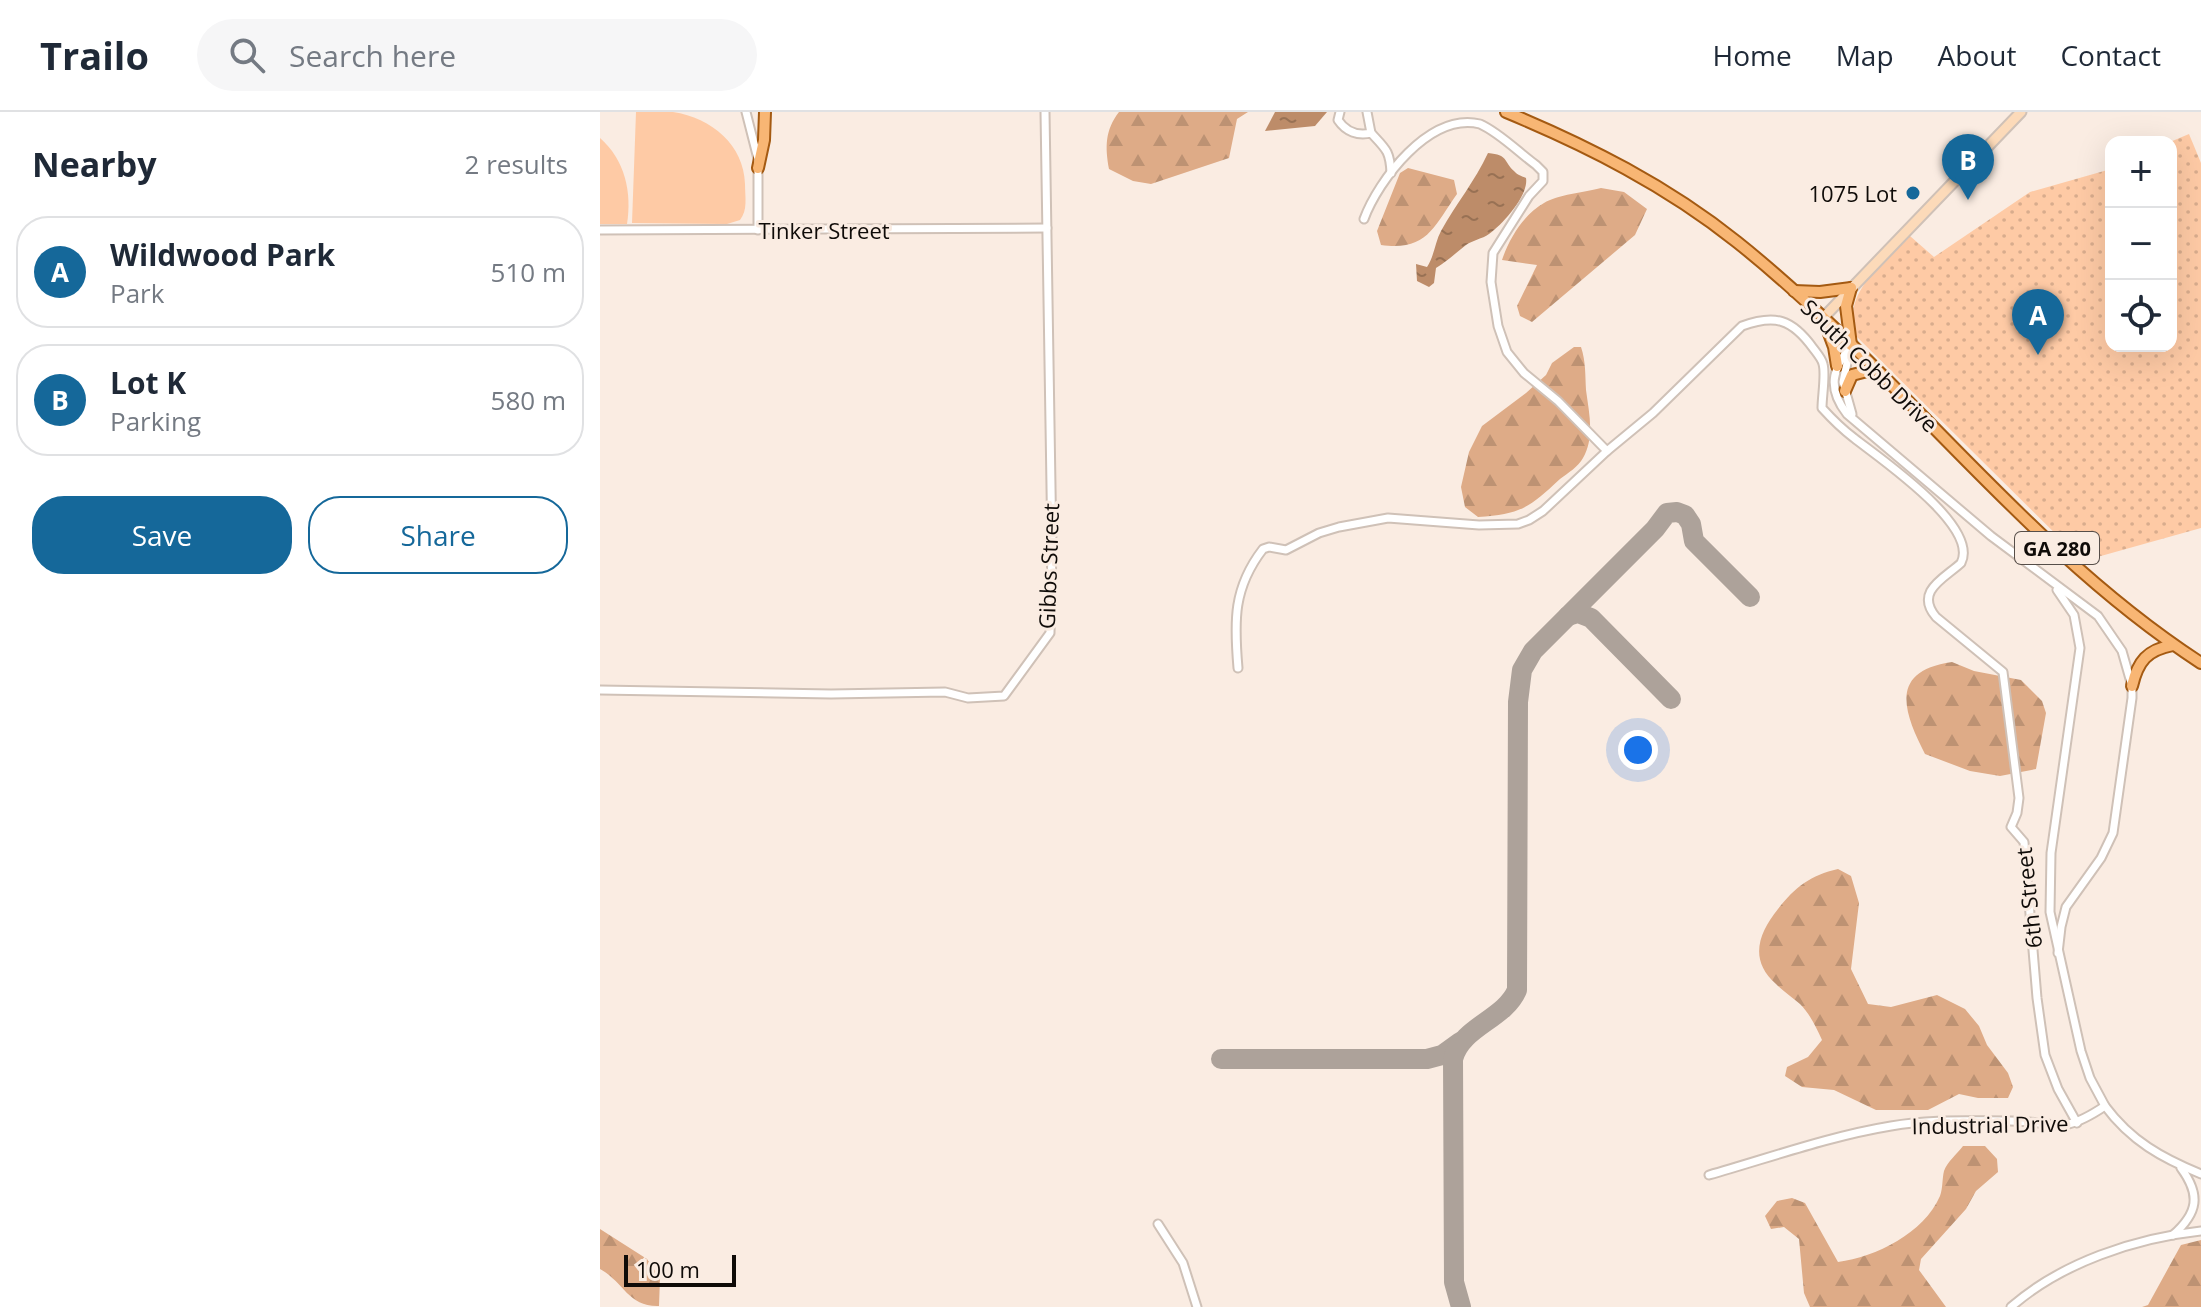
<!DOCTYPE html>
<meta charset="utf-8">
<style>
body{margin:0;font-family:"Open Sans",sans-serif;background:#f6f6f7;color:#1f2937}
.controls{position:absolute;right:24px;top:24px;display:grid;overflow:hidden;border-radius:16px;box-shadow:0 8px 32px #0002}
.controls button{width:72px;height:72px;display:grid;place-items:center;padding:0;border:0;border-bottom:2px solid #e0e1e3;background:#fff;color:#1f2937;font:40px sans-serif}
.scale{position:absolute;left:24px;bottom:20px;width:112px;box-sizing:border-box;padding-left:8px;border:4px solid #0f0b08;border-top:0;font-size:22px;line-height:28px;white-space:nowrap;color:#0f0b08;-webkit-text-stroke:6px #faece2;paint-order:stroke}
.you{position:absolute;left:1038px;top:638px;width:28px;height:28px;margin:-20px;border:6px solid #fff;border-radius:50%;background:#1a73e8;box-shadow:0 0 0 12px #1a73e833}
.badge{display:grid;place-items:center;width:52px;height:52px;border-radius:50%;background:#15689a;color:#fff;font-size:26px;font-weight:700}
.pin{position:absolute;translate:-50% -66px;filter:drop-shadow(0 2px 4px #0008)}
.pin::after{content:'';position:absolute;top:42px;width:28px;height:24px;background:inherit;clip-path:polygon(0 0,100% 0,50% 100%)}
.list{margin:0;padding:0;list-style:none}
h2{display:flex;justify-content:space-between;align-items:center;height:104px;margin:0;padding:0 32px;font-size:34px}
h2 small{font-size:26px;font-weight:400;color:#747a83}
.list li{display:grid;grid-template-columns:52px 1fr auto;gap:24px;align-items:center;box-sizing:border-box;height:112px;margin:0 16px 16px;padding:0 16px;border:2px solid #e0e1e3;border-radius:32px}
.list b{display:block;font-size:30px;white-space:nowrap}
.list p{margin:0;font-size:26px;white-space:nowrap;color:#747a83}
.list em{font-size:26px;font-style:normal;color:#747a83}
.actions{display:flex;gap:16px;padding:24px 32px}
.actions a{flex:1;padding:18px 0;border:2px solid #15689a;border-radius:32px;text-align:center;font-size:28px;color:#15689a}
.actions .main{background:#15689a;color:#fff}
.icon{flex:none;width:44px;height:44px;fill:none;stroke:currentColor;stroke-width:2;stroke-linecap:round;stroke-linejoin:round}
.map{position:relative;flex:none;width:1601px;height:1195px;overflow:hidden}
header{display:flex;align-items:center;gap:48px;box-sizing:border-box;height:112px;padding:0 40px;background:#fff;border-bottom:2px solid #e0e1e3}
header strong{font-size:38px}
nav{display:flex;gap:44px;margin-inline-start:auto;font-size:28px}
.search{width:560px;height:72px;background:#f6f6f7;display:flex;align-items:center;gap:20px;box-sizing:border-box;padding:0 28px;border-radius:44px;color:#747a83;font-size:30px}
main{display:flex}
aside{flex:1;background:#fff}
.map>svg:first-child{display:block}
.forest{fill:url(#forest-firs)}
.park{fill:url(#park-dots)}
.garden{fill:#fecaa5}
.water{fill:url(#water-ripples)}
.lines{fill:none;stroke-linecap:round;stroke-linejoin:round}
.taxiway{stroke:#ada29a;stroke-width:20}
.street-casing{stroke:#cfc1b7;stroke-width:11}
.secondary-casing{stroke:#cfc1b7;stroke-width:13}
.primary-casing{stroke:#a45a12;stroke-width:14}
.street{stroke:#fff;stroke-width:7}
.secondary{stroke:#fcdab9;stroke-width:9}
.primary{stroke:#f8b674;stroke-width:10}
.poi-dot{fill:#15689a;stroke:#faece2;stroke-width:3}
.labels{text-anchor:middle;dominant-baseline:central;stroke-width:6;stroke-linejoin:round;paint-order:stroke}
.shield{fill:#faece2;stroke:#564e49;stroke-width:2}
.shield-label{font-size:20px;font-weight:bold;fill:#0f0b08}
.poi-label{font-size:22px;fill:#0f0b08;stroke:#faece2;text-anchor:end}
.street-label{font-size:22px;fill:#0f0b08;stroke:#faece2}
</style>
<header>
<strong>Trailo</strong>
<div class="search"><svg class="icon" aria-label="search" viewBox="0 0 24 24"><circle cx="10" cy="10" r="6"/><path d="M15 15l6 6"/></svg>Search here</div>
<nav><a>Home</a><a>Map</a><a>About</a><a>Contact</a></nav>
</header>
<main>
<aside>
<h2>Nearby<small>2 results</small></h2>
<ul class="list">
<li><span class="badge">A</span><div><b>Wildwood Park</b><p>Park</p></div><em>510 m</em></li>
<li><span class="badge">B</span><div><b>Lot K</b><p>Parking</p></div><em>580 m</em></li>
</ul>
<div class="actions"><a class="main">Save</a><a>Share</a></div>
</aside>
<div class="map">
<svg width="1601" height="1195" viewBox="0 0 1601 1195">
<defs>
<pattern id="forest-firs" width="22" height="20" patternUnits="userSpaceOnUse" patternTransform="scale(2)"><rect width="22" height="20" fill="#deab87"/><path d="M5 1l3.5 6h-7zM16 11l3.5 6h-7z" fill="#bd9273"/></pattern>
<pattern id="park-dots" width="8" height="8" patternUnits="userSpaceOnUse" patternTransform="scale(2)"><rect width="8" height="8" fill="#fecaa5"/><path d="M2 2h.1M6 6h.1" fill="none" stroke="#d8ac8d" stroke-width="1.8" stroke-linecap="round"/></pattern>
<pattern id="water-ripples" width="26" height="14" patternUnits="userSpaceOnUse" patternTransform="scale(2)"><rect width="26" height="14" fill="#bd8c69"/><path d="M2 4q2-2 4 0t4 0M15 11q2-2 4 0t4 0" fill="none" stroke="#987154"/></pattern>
</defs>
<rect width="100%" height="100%" fill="#faece2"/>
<!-- forest -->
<g class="forest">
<path d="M519,0h129l-11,7 -8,39 -78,26 -18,-3 -24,-12c-4,-22 -4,-39 10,-57z"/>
<path d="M808,56l46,12 3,14c-24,34 -30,57 -76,51l-4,-14 23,-58z"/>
<path d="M1001,76l23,4 23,17 -12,26 -103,87 -12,-6 -3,-10 20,-41 -35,-5c7,-21 21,-45 42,-57 13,-8 41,-11 57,-15z"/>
<path d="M974,235h7c5,15 4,28 5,43 3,23 9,47 -3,68 -5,9 -15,15 -23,21 -31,29 -39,35 -82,38l-13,-10 -4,-20 8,-35 13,-26 44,-33 20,-18 6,-12z"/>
<path d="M1352,550l22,9 47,9 21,21 4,12 -10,56 -36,7 -30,-5 -45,-17c-22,-43 -36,-83 27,-92z"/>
<path d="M1238,757l13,7 8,27 -8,66 17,35 23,3 46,-12 28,14 14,17 8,19 21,28 5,14 -5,11h-30l-19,-4 -31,16h-52l-42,-20 -32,-3 -17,-11 2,-9 21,-10 14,-17c-6,-13 -12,-26 -22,-36 -8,-7 -17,-13 -24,-20 -27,-24 -18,-50 2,-75 17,-22 33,-34 60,-40z"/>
<path d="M1363,1034h22l12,13 1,13 -22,19 -10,18 -45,50 -2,11 27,37h-136l-6,-14 -5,-54 -15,-12 -13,2 -6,-13 12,-15 15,-3 13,5 33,59c38,-5 86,-29 102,-66 3,-8 2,-17 4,-25 3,-9 13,-17 19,-25z"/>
<path d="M0,1117l47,30 13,19 -1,28c-31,1 -35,-24 -59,-37z"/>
<polygon points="1601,1128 1601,1195 1542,1195 1548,1193 1581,1133"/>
</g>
<!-- park -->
<path class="park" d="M1589,22l12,29v365l-118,33 -226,-224c-18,-43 26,-73 53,-101l24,21 96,-65 81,-23v177h60l-1,-204z"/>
<!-- garden -->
<g class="garden">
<path d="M36,0c12,0 26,0 37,0 39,6 71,33 72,72 0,13 3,26 -5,36l-13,4 -95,-1z"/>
<path d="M0,26c25,22 32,54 27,86h-27z"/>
</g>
<!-- water -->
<g class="water">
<polygon points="675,0 727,0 715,14 665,19"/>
<path d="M888,41c21,2 15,8 26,18 3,4 8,5 12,7 3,17 -23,46 -37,56 -7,5 -16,6 -23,11 -10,8 -19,16 -30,23l-2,15 -5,4 -12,-6 -1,-17 11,3c7,-10 8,-25 14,-36 15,-27 34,-50 47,-78z"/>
</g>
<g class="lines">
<!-- taxiway -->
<g class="taxiway">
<polyline points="968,504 978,501 991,506 1071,587"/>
<polyline points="621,947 827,947 842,943 860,930"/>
<path d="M861,1195l-7,-25 -1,-223c9,-33 51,-39 64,-69l1,-288 4,-32 11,-19 122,-122 12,-16 10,-1 8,3 6,9 3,17 56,56"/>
</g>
<defs>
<g id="street">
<polyline points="146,0 158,47 158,118"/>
<path d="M740,0l-2,8c8,12 20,16 33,13 15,16 19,18 20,40"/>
<polyline points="767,0 771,21"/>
<path d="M764,107c14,-38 65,-107 116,-95 20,9 38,28 56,41l7,7v9l-14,15 -36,57 -2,29 7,44 9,26 17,21 34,28 49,50"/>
<polyline points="0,118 447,116"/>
<path d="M1251,234c-19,23 -24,42 -4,68l144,122 107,80 24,35 10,35v12l-19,135 -12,25 -35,49 -5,20 -3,26"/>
<polyline points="1250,237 1243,270 1252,302"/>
<polyline points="1457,478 1474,503 1480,536 1451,741 1450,800 1481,939 1490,966 1505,994"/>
<path d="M638,556c-4,-47 -5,-80 25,-119l6,-2 17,3 33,-17 20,-6 49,-9 91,7 39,-1 11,-4 14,-9 64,-60 46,-38 89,-87c33,-12 50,-7 71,22 3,4 9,11 10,16 3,10 -1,32 -1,44 10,11 20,21 32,30 25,20 126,88 107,125 -16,15 -47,28 -25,54l67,55 16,126 -2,15 -6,14 13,15 13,156 8,57 13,34 19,34"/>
<polyline points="0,578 231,582 345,580 368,586 404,584 450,521 452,437 445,0"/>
<path d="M1109,1063c60,-17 121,-39 182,-49 38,-7 77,-5 116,-5 49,-1 50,17 98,-15 26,35 57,52 96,68"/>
<polyline points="558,1112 583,1151 597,1195"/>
<path d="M1573,1123c25,-22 28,-40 8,-67"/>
<path d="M1411,1195c50,-44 124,-69 190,-76"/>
</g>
<polyline id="secondary" points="1223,206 1421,0"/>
<g id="primary">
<path d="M906,0c82,34 161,74 231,130 163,130 288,307 464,421"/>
<polyline points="158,56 164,28 165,0"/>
<polyline points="1194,179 1220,180 1251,176"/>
<polyline points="1225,211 1234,235 1237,254"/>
<polyline points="1251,233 1246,194 1251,176"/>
<polyline points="1245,279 1252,263 1275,257"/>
<path d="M1532,574c6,-25 15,-36 41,-41"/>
</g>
</defs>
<!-- street casing -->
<use href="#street" class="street-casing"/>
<!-- secondary casing -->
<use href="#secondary" class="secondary-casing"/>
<!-- primary casing -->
<use href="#primary" class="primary-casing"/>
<!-- street -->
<use href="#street" class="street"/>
<!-- secondary -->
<use href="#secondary" class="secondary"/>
<!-- primary -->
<use href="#primary" class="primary"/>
</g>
<!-- markers -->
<circle class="poi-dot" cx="1313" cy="81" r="8"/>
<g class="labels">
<!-- shield labels -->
<rect class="shield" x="1415" y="420" width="84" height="32" rx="6"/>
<g class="shield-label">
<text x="1457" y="436">GA 280</text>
</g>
<!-- poi labels -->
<g class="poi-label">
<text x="1297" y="81">1075 Lot</text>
</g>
<!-- street labels -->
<g class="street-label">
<text x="224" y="118">Tinker Street</text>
<text transform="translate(1270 253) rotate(44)">South Cobb Drive</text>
<text transform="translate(448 454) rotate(-88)">Gibbs Street</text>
<text transform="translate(1428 786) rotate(-96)">6th Street</text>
<text transform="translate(1390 1012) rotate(-1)">Industrial Drive</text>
</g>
</g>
</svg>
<div class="controls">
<button>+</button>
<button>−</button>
<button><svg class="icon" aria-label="locate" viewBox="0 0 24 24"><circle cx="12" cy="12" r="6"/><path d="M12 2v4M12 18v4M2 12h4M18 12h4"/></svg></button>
</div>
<div class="scale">100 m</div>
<div class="you"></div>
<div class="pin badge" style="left:1438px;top:243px">A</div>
<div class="pin badge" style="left:1368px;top:88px">B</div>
</div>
</main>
